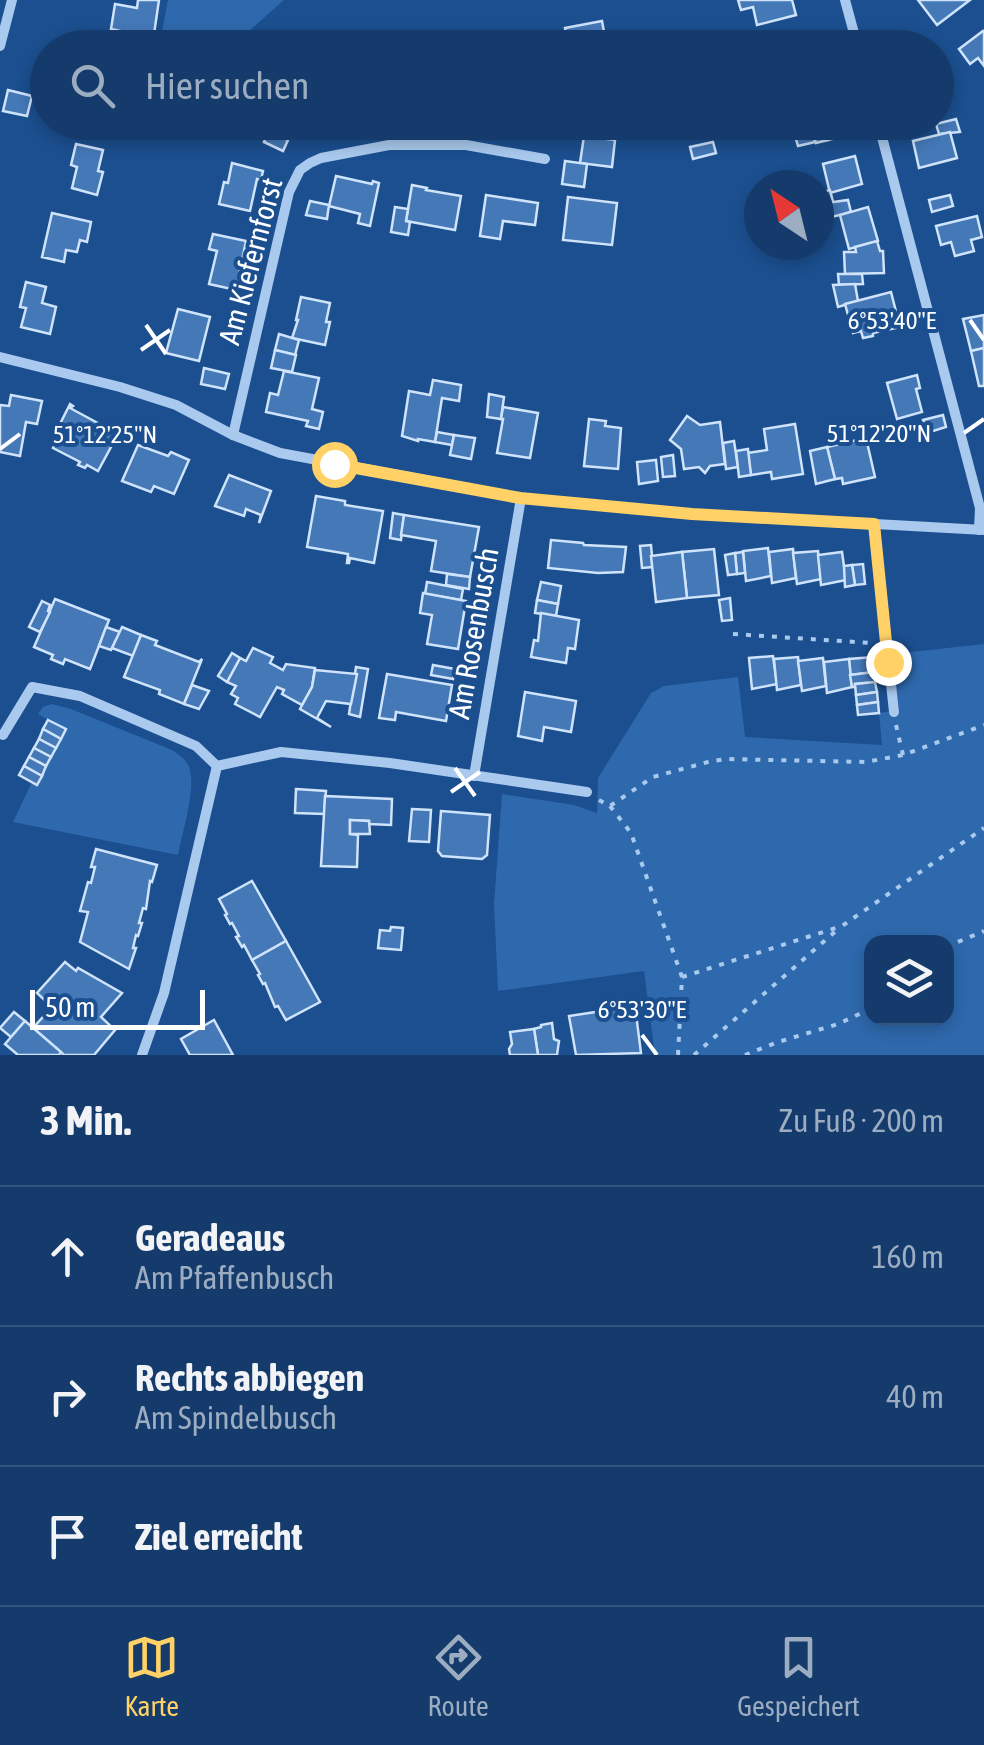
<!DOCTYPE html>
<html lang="de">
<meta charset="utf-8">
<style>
body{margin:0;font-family:"Asap Condensed",sans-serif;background:#1d4271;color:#f1f3f6}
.controls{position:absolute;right:30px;bottom:30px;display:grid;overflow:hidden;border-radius:20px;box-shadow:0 5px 15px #0003}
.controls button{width:90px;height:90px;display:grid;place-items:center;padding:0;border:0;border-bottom:2px solid #33557e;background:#143b6b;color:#f1f3f6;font:50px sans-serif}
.compass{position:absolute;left:744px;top:170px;width:90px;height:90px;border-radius:50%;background:#143b6b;box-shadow:0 5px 15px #0003;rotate:325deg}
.scale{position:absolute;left:30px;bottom:25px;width:175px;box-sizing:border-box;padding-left:10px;border:5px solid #fff;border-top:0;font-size:28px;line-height:35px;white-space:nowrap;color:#fff;-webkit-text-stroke:8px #1b4f8f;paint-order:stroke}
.stop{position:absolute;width:30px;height:30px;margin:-22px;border:8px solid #ffd166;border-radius:50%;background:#fff}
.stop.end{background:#ffd166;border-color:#fff;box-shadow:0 2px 10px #0008}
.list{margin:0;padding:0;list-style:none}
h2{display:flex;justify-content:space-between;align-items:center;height:130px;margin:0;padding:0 40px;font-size:42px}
h2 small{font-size:32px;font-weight:400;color:#9dadc1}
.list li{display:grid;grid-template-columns:65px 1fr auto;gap:30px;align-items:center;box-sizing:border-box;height:140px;padding:0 40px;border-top:2px solid #33557e}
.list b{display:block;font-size:38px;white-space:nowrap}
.list p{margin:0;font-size:32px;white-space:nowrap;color:#9dadc1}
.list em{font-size:32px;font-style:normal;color:#9dadc1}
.icon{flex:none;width:55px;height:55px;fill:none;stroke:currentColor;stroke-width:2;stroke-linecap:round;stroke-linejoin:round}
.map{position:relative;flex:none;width:984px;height:1055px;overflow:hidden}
.search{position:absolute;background:#143b6b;box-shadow:0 5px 15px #0003;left:30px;right:30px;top:30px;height:110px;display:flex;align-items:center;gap:25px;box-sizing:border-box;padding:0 35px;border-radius:55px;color:#9dadc1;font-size:38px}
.sheet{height:550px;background:#143b6b}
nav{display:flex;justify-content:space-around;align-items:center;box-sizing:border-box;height:140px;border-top:2px solid #33557e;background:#143b6b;font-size:28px;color:#9dadc1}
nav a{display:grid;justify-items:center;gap:5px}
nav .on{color:#ffd166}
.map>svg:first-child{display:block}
.green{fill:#2e69ad;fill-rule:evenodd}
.building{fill:#4478b7;stroke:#cfe3fa;stroke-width:2.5}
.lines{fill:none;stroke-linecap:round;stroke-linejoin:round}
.path{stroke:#a9c9ee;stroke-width:4;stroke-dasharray:5 8;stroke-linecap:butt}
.minor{stroke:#a9c9ee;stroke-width:10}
.route{stroke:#ffd166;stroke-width:12}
.ticks{fill:none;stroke:#fff;stroke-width:4}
.labels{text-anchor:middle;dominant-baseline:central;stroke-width:8;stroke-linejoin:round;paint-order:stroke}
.street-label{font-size:30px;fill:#fff;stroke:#1b4f8f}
.ticks-label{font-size:25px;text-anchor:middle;fill:#fff;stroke:#1b4f8f;stroke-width:8;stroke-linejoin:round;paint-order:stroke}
</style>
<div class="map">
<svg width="984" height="1055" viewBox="0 0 984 1055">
<rect width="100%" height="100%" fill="#1b4f8f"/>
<!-- green -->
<g class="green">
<polygon points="168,0 284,0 231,47 159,47"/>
<path d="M984,644v411h-329l-11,-84 -146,20 -4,-87 8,-110 72,11 23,8 1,-35 53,-85 13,-7 74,-9 7,60 137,8 -3,-32 20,-3 -6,-56zM872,942h74v76h-74z"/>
<path d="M52,704l19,5 101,41c7,5 14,9 17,17 8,20 -7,66 -11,88l-165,-33 19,-40 5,2 28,-54 -27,-16 5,-7z"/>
</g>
<!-- building -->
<g class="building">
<polygon points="138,0 159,0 153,41 138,38 136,48 118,48 120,31 111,29 115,4 137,8"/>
<polygon points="738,0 792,0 796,15 757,25 753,7 741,10"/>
<polygon points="918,0 970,0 937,25"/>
<polygon points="602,21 607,48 569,48 565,28"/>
<polygon points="983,31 984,32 984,66 978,58 970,64 959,49"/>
<polygon points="626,33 629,48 612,48 609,36"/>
<polygon points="812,33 815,43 828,39 830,48 783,48 781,41"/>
<polygon points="427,35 442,38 442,43 463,48 425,48"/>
<polygon points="715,40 717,48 700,48 699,44"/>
<polygon points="8,90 32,96 27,116 3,111"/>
<polygon points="956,119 960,132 939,134 936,124"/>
<polygon points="791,122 810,122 815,142 798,146"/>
<polygon points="810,122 823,122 828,140 816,143"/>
<polygon points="823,122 846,122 849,135 828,140"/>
<polygon points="268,131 288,140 283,151 264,142"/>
<polygon points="950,132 957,158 919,168 913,141"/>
<polygon points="584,136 615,140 612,167 580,163"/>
<polygon points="713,142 716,153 693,159 690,147"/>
<polygon points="76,144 103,150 98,171 103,172 97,195 72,188 77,167 71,165"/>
<polygon points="855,156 862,184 830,193 823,164"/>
<polygon points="565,161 587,164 584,187 562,184"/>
<polygon points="232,163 263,171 261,180 257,179 250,211 219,204 224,182 228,183"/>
<polygon points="336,176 372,184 373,181 379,183 370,226 358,223 360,214 329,206"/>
<polygon points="412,185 427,188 426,190 461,196 455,230 406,221"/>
<polygon points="830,190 833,202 819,204 819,193"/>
<polygon points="486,195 538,203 535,225 503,221 500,239 480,236"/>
<polygon points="950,195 953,206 932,212 929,200"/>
<polygon points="568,197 617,203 612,245 563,240"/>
<polygon points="848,200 851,212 820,220 819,204"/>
<polygon points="310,201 329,205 327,219 306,215"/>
<polygon points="395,207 408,209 406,221 410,222 408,235 391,232"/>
<polygon points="868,207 878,241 849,249 840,215"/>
<polygon points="52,213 91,222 87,242 80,240 77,252 66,250 64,262 42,257"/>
<polygon points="977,216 982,237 971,240 974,251 955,256 951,242 941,245 936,226"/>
<polygon points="213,234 246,241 236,290 209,284 217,251 209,249"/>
<polygon points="877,241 880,251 883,251 884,273 845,274 844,252 856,252 855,247"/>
<polygon points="838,274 862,274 863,284 839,285"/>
<polygon points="26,282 46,287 42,303 56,307 50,334 21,327 26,308 20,307"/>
<polygon points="855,284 858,301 838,307 833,285"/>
<polygon points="891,292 900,327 873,333 873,336 863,338 861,331 853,333 845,304"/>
<polygon points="301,297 330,303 326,322 330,322 325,345 292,338 298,320 296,320"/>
<polygon points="178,309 210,317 199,361 166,353"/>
<polygon points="984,315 984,348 971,351 963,319"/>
<polygon points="279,334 299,340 295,355 275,350"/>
<polygon points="984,348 984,386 979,386 971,351"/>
<polygon points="275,350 296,355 292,372 271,368"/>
<polygon points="204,368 229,374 225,389 201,384"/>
<polygon points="284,371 319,378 312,409 323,412 319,429 306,426 308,421 266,412 270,393 278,395"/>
<polygon points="917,375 920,388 916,389 922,412 897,419 887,383"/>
<polygon points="433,380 461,385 459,401 442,398 435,442 418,439 418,441 402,436 409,391 430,395"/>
<polygon points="489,394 504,397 501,419 487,417"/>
<polygon points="11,395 42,401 37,424 26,422 20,456 0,452 0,405 9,406"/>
<polygon points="70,404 73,406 70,408 118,434 98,471 87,465 85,468 78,465 80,462 53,448 61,432 57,430"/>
<polygon points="503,407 538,413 530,458 497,453 503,419 501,419"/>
<polygon points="943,415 946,427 927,433 923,420"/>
<polygon points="687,416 700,425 720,422 725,464 710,466 705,473 699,467 684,469 681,449 670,440"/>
<polygon points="589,419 606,421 605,426 621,428 618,469 584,466"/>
<polygon points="795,424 803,474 772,479 771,472 751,475 747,453 767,450 764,429"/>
<polygon points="437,432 454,435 452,445 435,442"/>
<polygon points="454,435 475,438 471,459 450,455"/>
<polygon points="866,438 875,477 843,484 842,478 835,479 827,447"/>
<polygon points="734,441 738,467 726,469 723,443"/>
<polygon points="138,445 168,456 171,452 189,460 174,494 154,486 151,492 122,481"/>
<polygon points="827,447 835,479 816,484 810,451"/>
<polygon points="748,449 751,475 739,477 736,451"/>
<polygon points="673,455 675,476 663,477 661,457"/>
<polygon points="656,460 658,481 639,484 637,462"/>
<polygon points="229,475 271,491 259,523 261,515 246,509 244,516 215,506"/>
<polygon points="316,496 345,501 345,505 383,511 374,563 350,558 349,563 347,563 348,554 307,547"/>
<polygon points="393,513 404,515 401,540 390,538"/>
<polygon points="404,515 479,527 470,577 431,571 436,541 401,535"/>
<polygon points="551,540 583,543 584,545 626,547 623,572 598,573 548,568"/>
<polygon points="651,545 653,567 642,568 640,546"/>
<polygon points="768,548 771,576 746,581 743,551"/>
<polygon points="714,549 719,595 687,598 682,552"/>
<polygon points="793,549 796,578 772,583 769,552"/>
<polygon points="818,551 821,579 797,584 793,553"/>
<polygon points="682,552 687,598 656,602 651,556"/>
<polygon points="743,552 745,573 737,574 735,553"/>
<polygon points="842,552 846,580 821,585 818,555"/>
<polygon points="735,553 737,574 728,575 725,555"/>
<polygon points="863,564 865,584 855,585 852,565"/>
<polygon points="852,565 855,585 845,587 844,566"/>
<polygon points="447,574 470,577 469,589 446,585"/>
<polygon points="427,582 463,589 461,600 425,594"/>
<polygon points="541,582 561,586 558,604 537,600"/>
<polygon points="423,593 466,601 458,649 427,644 432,615 420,613"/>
<polygon points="730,598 732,620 722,621 719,600"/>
<polygon points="55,599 109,620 90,669 65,659 63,664 51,659 53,655 34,647"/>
<polygon points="537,600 558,604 556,616 535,613"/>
<polygon points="42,601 50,605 48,611 50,612 40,632 29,627"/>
<polygon points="541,613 579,620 575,649 568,648 566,663 531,657 534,640 538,641"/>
<polygon points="106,627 120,632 111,650 99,646"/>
<polygon points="122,627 141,635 133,656 112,648"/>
<polygon points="141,635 157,641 155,645 199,662 202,659 184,704 159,694 160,690 124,677"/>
<polygon points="253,648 273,657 270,663 283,670 286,664 315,668 312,687 302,705 282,694 284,690 277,687 260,717 235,704 238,698 231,694 236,686 227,682 240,658 246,661"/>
<polygon points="232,653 240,658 227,682 218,676"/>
<polygon points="773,656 777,684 752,689 749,658"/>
<polygon points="798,657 801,685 777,690 774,659"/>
<polygon points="873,657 874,672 850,675 849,659"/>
<polygon points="823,658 826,686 802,691 798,661"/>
<polygon points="849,659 852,687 827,693 824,662"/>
<polygon points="433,665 455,669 453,679 431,675"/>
<polygon points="356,667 368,669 360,717 349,714"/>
<polygon points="315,670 357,674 351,704 326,701 317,718 331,727 300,709 312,687"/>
<polygon points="874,672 875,682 855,684 855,687 852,687 850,675"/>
<polygon points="387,674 452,685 446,721 396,712 395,720 379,718"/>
<polygon points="875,682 877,692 856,695 855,684"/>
<polygon points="192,685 209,691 199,709 184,704"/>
<polygon points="525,692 576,701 571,732 544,727 542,741 518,736"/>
<polygon points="877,692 878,702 857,705 856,695"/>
<polygon points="878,702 879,713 858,715 857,705"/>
<polygon points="48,720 66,729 61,739 43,729"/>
<polygon points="43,729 61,739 56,748 39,739"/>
<polygon points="39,739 56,748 51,757 34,748"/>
<polygon points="34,748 51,757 46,766 29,757"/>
<polygon points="29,757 46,766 42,776 24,766"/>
<polygon points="24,766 42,776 37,785 19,775"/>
<polygon points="296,789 326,791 324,814 295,813"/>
<polygon points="325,796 392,799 391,825 369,824 369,821 350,820 350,834 358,835 357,867 321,866"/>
<polygon points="412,809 431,810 429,842 409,841"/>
<polygon points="441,811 490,815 487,855 482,859 442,856 438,851"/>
<polygon points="350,820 369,821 370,834 350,834"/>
<polygon points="96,849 157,865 152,882 150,881 146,909 143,908 139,923 142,923 138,936 136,935 133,948 136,948 129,969 80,942 88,912 80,911 88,882 91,883 95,867 91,867"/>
<polygon points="252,881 286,941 252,960 244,945 242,947 236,937 239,936 232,923 230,924 225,915 227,914 219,899"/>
<polygon points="391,927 403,928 401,950 378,948 380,930 390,931"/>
<polygon points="286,941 320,1002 286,1020 278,1006 275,1007 265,983 263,984 258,975 260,974 252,960"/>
<polygon points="65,962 76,971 78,968 122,993 101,1017 115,1030 94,1055 64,1055 33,1028 52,1007 37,993"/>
<polygon points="635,1006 641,1053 576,1055 569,1016"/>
<polygon points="14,1012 25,1021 11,1037 0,1028"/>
<polygon points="214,1020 233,1055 190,1055 181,1039"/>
<polygon points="25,1021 61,1052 59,1055 18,1055 5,1044"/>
<polygon points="552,1023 554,1039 559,1041 557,1055 538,1055 534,1029 541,1027 541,1025"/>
<polygon points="534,1029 538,1055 510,1055 509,1049 512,1044 510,1032"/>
</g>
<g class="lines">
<!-- path -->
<g class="path">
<polyline points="733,634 871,643"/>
<polyline points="896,725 903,755"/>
<polyline points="599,800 610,806 653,777 708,762 726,759 866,762 903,755 984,725"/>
<polyline points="610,806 631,833 682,977 678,1055"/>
<polyline points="946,947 984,931"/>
<polyline points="682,977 842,926 984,828"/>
<polyline points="694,1055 837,930"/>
<polyline points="745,1055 778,1042 838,1024 872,1008"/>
</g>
<!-- minor -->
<g class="minor">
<polyline points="845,0 858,48"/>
<polyline points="0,46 12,0"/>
<polyline points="878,122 980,508 979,530"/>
<polyline points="0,357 120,387 176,405 233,435 280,453 521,498 692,514 984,530"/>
<polyline points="233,435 289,192 300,170 310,163 321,158 389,145 466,145 545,159"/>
<polyline points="874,524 894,712"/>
<polyline points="3,735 32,687 80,696 196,746 217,766"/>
<polyline points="474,776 521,498"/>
<polyline points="142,1055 164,993 217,766 281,752 390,763 587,792"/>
</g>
</g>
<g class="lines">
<!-- route -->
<polyline class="route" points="334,464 520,498 692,514 874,524 888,662"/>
</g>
<!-- ticks -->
<path class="ticks" d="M970,320l14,20M146,325l20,29M141,350l29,-20M964,433l20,-14M0,449l20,-15M455,768l20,28M451,792l29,-20M642,1035l15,20"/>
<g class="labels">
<!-- street labels -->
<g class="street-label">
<text transform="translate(250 261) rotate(-75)">Am Kiefernforst</text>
<text transform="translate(473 633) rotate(-80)">Am Rosenbusch</text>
</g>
</g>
<g class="ticks-label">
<text x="892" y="329">6°53'40"E</text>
<text x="879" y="442">51°12'20"N</text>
<text x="105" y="443">51°12'25"N</text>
<text x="642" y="1018">6°53'30"E</text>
</g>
</svg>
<div class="controls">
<button><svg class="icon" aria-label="layers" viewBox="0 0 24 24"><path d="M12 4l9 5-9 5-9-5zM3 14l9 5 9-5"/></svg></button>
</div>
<svg class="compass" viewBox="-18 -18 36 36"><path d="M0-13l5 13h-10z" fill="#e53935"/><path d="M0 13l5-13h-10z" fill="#9dadc1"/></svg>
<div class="scale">50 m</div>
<div class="stop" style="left:334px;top:464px"></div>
<div class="stop end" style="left:888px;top:662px"></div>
<div class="search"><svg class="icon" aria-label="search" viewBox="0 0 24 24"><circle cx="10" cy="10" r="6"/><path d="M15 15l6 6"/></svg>Hier suchen</div>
</div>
<section class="sheet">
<h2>3 Min.<small>Zu Fuß · 200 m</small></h2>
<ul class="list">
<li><svg class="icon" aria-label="ahead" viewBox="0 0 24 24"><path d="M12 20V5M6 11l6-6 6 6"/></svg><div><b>Geradeaus</b><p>Am Pfaffenbusch</p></div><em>160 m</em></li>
<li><svg class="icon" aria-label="right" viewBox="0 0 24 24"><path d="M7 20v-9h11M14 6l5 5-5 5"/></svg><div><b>Rechts abbiegen</b><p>Am Spindelbusch</p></div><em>40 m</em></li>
<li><svg class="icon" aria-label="arrive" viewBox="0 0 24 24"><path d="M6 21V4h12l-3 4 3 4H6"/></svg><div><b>Ziel erreicht</b></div></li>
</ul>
</section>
<nav>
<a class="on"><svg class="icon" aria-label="map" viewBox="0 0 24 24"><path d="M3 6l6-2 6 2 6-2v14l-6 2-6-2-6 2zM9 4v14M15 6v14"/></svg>Karte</a>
<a><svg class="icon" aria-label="directions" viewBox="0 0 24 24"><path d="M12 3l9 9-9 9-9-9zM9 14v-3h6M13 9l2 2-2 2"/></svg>Route</a>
<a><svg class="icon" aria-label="saved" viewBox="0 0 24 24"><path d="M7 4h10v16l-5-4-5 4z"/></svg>Gespeichert</a>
</nav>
